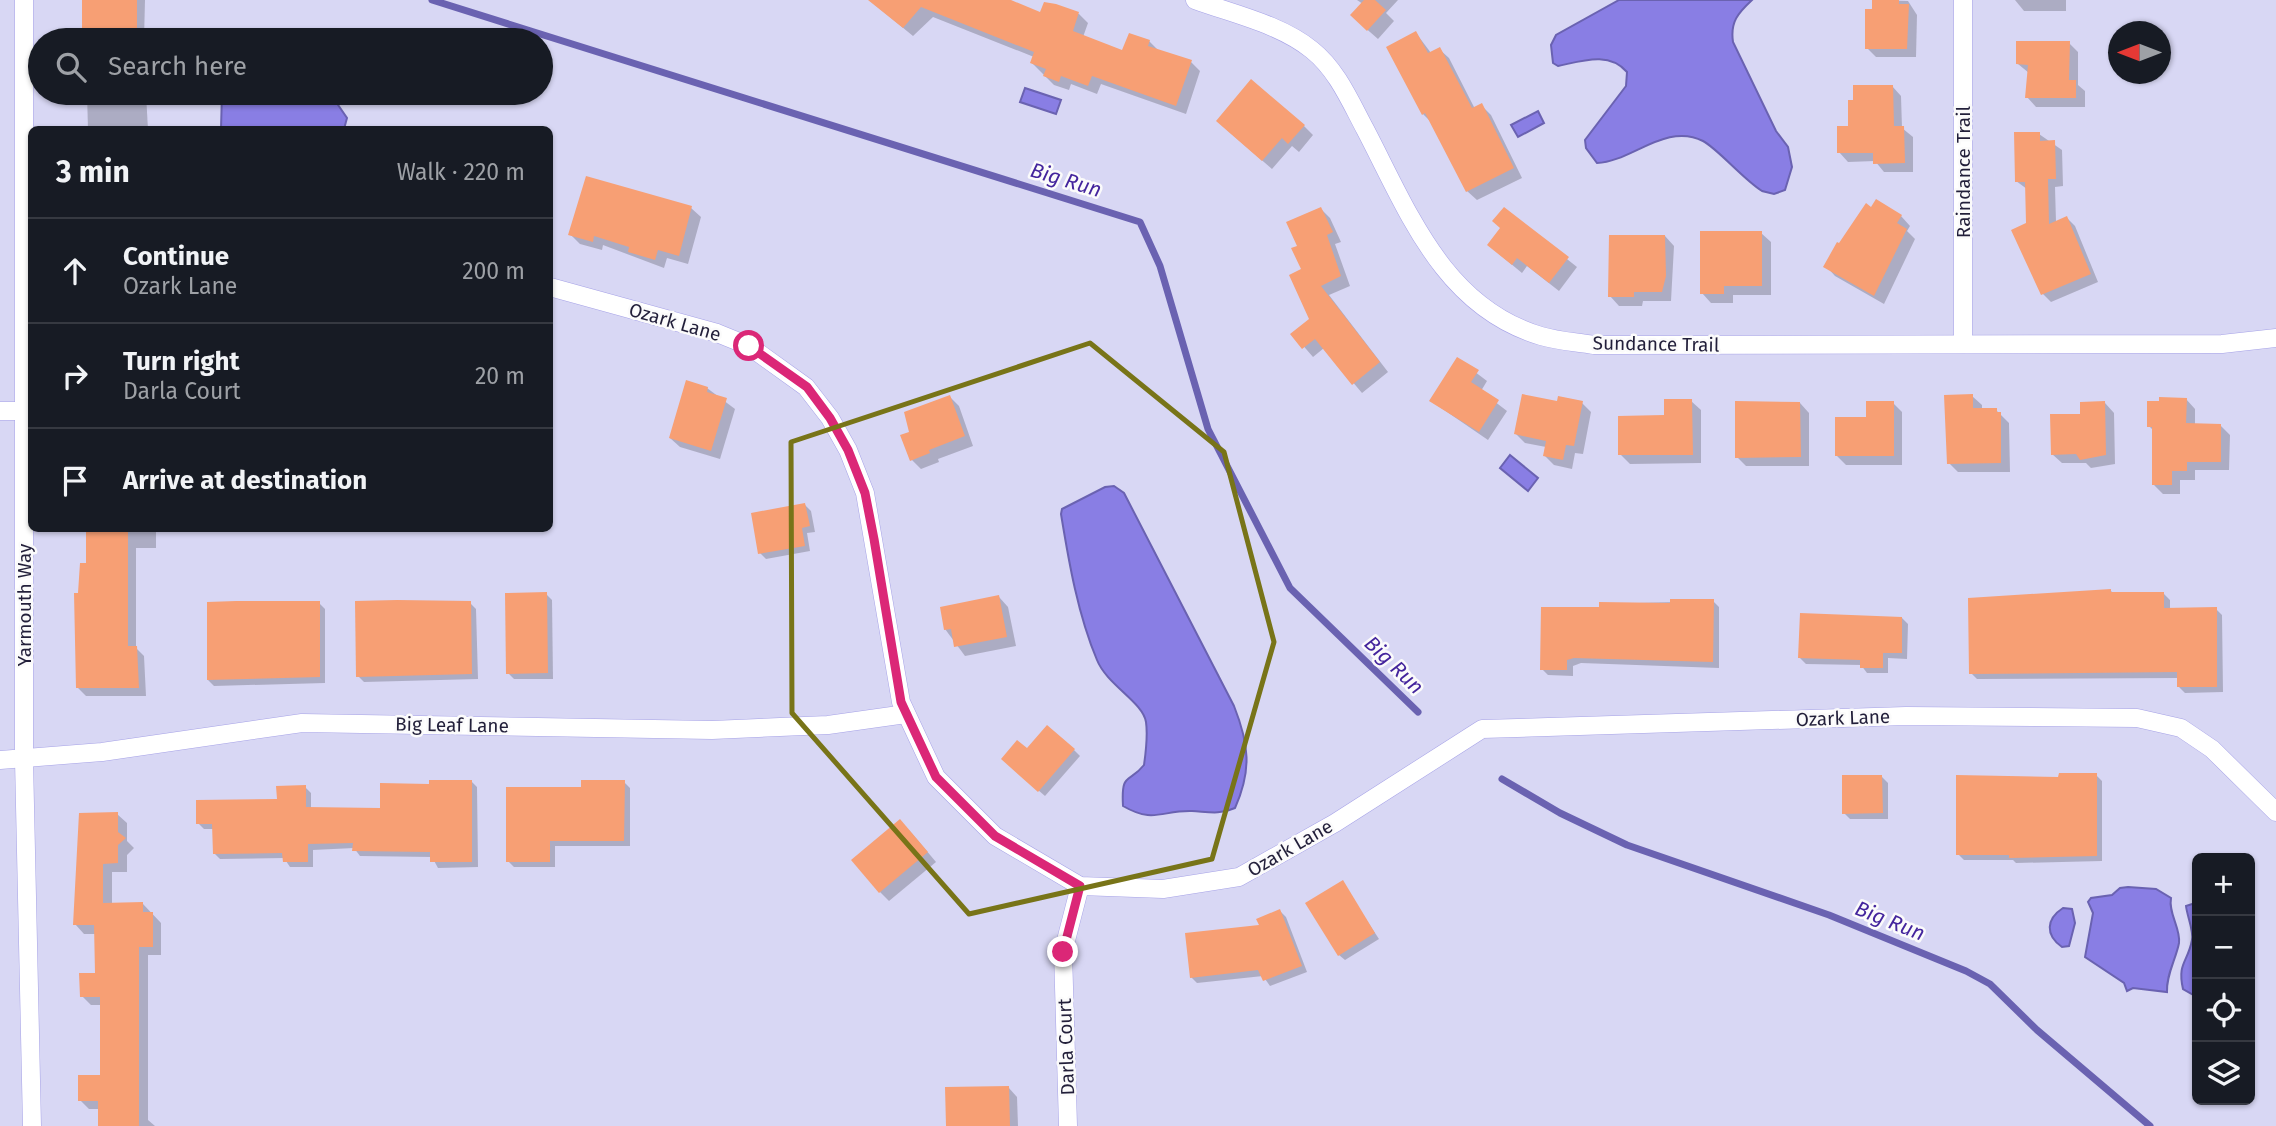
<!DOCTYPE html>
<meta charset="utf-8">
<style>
body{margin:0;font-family:"Fira Sans",sans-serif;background:#242831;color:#f1f3f6}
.controls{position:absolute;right:21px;bottom:21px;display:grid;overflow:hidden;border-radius:10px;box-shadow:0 2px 5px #0004}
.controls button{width:63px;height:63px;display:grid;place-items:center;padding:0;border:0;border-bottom:2px solid #363941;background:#171b24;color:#f1f3f6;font:35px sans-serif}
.compass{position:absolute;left:2108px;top:21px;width:63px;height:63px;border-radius:50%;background:#171b24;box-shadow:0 2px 5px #0004;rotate:270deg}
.stop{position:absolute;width:21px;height:21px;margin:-16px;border:5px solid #db2777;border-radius:50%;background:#fff}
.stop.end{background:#db2777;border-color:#fff;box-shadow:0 2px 7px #0008}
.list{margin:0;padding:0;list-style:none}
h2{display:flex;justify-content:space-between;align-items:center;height:91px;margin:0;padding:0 28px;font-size:30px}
h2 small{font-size:23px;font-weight:400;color:#9ea1a6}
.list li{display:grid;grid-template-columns:46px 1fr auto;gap:21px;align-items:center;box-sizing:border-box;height:105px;padding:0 28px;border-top:2px solid #363941}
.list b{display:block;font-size:26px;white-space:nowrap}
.list p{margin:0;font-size:23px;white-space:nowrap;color:#9ea1a6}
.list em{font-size:23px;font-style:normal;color:#9ea1a6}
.icon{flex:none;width:38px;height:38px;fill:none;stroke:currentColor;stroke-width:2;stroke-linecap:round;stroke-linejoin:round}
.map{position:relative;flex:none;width:2276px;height:1126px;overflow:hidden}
.search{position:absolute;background:#171b24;box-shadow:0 2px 5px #0004;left:28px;top:28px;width:525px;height:77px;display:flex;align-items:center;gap:18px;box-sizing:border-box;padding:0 24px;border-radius:38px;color:#9ea1a6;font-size:26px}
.panel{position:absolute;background:#171b24;box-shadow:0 2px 5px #0004;left:28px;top:126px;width:525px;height:406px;border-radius:10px}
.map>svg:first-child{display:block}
.water{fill:#897ee4;stroke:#6a62b1;stroke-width:2}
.shadow{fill:#0003}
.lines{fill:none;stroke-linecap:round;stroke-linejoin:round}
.stream{stroke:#6a62b1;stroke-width:7}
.building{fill:#f79f74}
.minor-casing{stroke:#a6a2e7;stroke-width:19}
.minor{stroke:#fff;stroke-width:18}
.route{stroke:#db2777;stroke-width:9}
.marked{fill:none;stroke:#787418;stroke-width:5;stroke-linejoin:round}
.labels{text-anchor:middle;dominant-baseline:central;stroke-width:5;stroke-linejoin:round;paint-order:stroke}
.street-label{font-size:19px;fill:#221f3a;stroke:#fbfbfb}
.water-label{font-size:21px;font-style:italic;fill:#44259d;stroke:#fbfbfb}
</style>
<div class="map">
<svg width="2276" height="1126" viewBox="0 0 2276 1126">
<rect width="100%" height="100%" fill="#d8d7f4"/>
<!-- water -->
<g class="water">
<path d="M1619,0h133c-14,13 -22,22 -19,42l43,89 12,16 4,20 -7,23 -11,4 -12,-3c-19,-12 -44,-42 -59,-50 -37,-19 -72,21 -106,22l-11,-15 -1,-8 41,-54 1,-14c-18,-21 -45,-11 -69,-6l-5,-3 -2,-18 5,-10z"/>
<polygon points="1025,88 1061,100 1056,114 1020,102"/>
<polygon points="222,93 320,93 336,102 347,118 344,129 221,129"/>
<polygon points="1538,111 1544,123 1518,137 1511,125"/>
<polygon points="1510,455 1538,478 1528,491 1500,468"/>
<path d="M1114,486l10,7 110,213c15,38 18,64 1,102 -16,7 -26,4 -43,3 -30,-1 -38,13 -69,-5 -2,-35 6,-22 21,-41 2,-14 4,-29 2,-43 -3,-20 -39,-37 -49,-62 -19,-45 -28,-97 -36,-146l1,-5 43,-22z"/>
<path d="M2128,887l28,2 15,9c-3,15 10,31 8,45 -3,16 -13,32 -12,49l-34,-4 -6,3 -3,-8 -39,-26 8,-44 -5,-11 3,-4 21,-3 8,-7z"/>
<path d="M2192,904l5,1v92l-14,-8c-6,-26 5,-27 9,-49 2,-9 -5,-24 -6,-34z"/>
<path d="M2063,908l9,1 3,14 -6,23 -7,1c-17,-12 -16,-28 1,-39z"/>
</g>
<!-- shadow -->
<g class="shadow">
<polygon points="84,0 145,0 144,40 84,40"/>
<polygon points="869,0 1006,0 1041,14 1045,4 1079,14 1088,23 1083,37 1123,52 1149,41 1159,51 1191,62 1200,71 1186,114 1101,84 1097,94 1071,84 1069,90 1054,85 1032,63 1034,57 933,17 913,36"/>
<polygon points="1357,0 1398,0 1386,13 1394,21 1378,39 1362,25 1363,4"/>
<polygon points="1873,0 1908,1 1917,15 1916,57 1876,57 1867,48"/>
<polygon points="2015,0 2066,0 2066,11 2024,11"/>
<polygon points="1416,33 1431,53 1439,49 1449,58 1475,109 1481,105 1491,115 1522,178 1477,200 1467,191 1433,124 1423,114"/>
<polygon points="2069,43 2078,52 2078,85 2085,91 2085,107 2036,107 2027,97 2029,73 2018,64"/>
<polygon points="1892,86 1901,96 1902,128 1913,137 1913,172 1884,172 1875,161 1848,162 1839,152 1850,128"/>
<polygon points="87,93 146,93 148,130 88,130"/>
<polygon points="1304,126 1313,135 1299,152 1292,146 1272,169 1227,130"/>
<polygon points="2039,134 2062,150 2063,186 2055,187 2056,222 2067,218 2075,226 2098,282 2051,302 2043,294 2028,224 2027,189 2016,181"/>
<polygon points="691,208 701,217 688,264 667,258 664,268 603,245 602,250 580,244 570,234"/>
<polygon points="1321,209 1330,218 1341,242 1335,244 1350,286 1329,295 1388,372 1362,393 1324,348 1313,357 1293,334 1311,319 1299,247"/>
<polygon points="1504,209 1577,267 1559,291 1527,266 1522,273 1499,254"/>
<polygon points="1901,216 1910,226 1907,231 1915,239 1884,304 1835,276 1826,266"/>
<polygon points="1761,233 1771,242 1771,295 1733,295 1733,303 1711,303 1702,293"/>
<polygon points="1665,236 1674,246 1671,301 1643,301 1642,306 1619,306 1610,296"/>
<polygon points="1458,359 1487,381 1481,391 1507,411 1488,440 1431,401"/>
<polygon points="707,388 735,409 720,459 680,447 670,438"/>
<polygon points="1972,396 1982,405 1982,410 1996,410 2009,423 2010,472 1958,472 1949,463"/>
<polygon points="950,397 959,406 973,446 938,459 939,462 921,469 912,460 911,433"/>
<polygon points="2186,399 2195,409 2195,425 2220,425 2230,435 2229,470 2195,470 2195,480 2180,480 2180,494 2163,494 2154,485 2154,431 2149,426"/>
<polygon points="1691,401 1701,410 1701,463 1630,464 1620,454"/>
<polygon points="1558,403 1582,403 1591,412 1583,454 1575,453 1572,469 1554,465 1545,456 1546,447 1525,443 1516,434"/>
<polygon points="1800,403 1809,413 1809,466 1746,466 1737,457"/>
<polygon points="1893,403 1902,412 1902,465 1846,465 1837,456 1868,419"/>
<polygon points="2105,403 2114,413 2115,464 2091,468 2086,463 2062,463 2052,454 2081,416"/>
<polygon points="805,505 811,511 815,532 807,533 810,551 766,559 760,553"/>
<polygon points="88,528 156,528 156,548 136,548 136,648 144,656 146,696 86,696 78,688 80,595 88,565"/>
<polygon points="2111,591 2114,594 2164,594 2170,600 2170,610 2216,609 2222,615 2223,692 2185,693 2179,687 2179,678 1977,679 1971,673"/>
<polygon points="546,594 552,600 553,679 514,679 508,673"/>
<polygon points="999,597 1008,607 1016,646 965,656 945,629"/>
<polygon points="1713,601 1719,607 1719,668 1581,663 1573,666 1573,676 1548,675 1542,669 1601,609 1601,604"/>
<polygon points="319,603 325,609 325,683 214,686 208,680"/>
<polygon points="470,603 476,609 478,679 364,682 358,676"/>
<polygon points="1902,618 1908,624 1907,659 1888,658 1888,673 1867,673 1861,665 1806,664 1800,658"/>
<polygon points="1074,750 1080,756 1045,796 1009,765"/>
<polygon points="2096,775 2102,781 2102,861 2016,863 2013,860 1964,860 1958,854 2060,779"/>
<polygon points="1882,777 1888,783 1888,819 1850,819 1844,813"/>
<polygon points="471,781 477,787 478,867 438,868 432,857 360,856 354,848 313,850 313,867 290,867 284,858 220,859 214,853 214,829 204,829 198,823 278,801 305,787 311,793 311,809 382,810 431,786"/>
<polygon points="624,782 630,788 630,846 555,846 555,867 514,867 508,861 583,789"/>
<polygon points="117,814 127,823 127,841 134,848 127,855 127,872 112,872 112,904 143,904 161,923 161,955 148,955 148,1120 155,1126 100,1126 100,1109 89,1109 80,1100 102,1077 101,1005 91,1005 82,996 96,974 96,934 84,934 75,924"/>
<polygon points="909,830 936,862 889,901 880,892"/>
<polygon points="1342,883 1379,939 1345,960 1339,955"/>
<polygon points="1280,911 1286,917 1307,972 1270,986 1263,976 1197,983 1191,977"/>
<polygon points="1008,1087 1017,1097 1018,1126 949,1126"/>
</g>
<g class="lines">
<!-- stream -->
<g class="stream">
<polyline points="432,0 1140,222 1160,266 1208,429 1290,588 1418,712"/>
<polyline points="1502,779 1560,813 1627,845 1829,915 1966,971 1990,984 2037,1030 2150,1126"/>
</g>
</g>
<!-- building -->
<g class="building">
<rect x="82" y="0" width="55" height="29"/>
<polygon points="868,0 1011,0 1040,12 1044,2 1056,4 1079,12 1073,31 1122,50 1129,33 1150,40 1148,46 1192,60 1176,106 1092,76 1088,86 1061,76 1059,82 1043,76 1046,69 1030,63 1034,52 921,7 903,28"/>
<polygon points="1364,0 1375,0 1386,10 1367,31 1350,15"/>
<polygon points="1872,0 1899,0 1899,4 1909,4 1907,49 1865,49 1865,9 1872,9"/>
<polygon points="1416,31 1428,53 1440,47 1472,108 1482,103 1514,168 1466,192 1425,113 1422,115 1386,47"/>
<polygon points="2016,41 2070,41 2069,80 2076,80 2076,98 2025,98 2028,65 2016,64"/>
<polygon points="1251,79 1305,125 1288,144 1282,138 1262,161 1216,121"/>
<polygon points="1853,85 1893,85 1894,126 1904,126 1905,163 1873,164 1873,153 1837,153 1837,126 1848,126 1848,100 1853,100"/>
<polygon points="2014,132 2040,132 2040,141 2055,140 2056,179 2048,179 2049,224 2067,216 2091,274 2041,295 2011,230 2026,223 2025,182 2015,182"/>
<polygon points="586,176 692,206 679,256 658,250 655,260 628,252 629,247 594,236 593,242 568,235"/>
<polygon points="1876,199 1902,215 1897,223 1907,229 1874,296 1823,267 1837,242 1839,243 1866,203 1871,207"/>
<polygon points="1321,207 1333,232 1327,235 1341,276 1321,286 1380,362 1352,385 1315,339 1302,349 1290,334 1309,319 1289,275 1301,269 1291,248 1297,246 1286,222"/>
<polygon points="1504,207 1569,257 1549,283 1517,258 1512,265 1487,245 1500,228 1492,221"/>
<polygon points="1700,231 1762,231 1762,286 1724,286 1724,294 1700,294"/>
<polygon points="1609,235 1665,235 1666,276 1662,292 1634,292 1634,297 1608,297"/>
<polygon points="1457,357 1479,370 1471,382 1499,400 1479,432 1429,401"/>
<polygon points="686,380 708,387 707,392 727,398 711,451 669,438"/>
<polygon points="1522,394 1557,401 1558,396 1583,401 1574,446 1566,445 1563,460 1543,456 1546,441 1514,434"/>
<polygon points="1973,394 1973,408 1997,408 1997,412 2001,412 2001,463 1947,464 1944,395"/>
<polygon points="950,395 965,436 929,450 930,453 910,461 900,435 909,432 904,412"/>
<polygon points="2159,397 2187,398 2186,423 2221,424 2221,462 2187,462 2187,471 2172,471 2172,485 2152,485 2152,427 2147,427 2147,401 2159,401"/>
<polygon points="1664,399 1692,399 1693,455 1618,455 1618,416 1664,415"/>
<polygon points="1735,401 1800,402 1801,457 1735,458"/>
<polygon points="1866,401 1894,401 1894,456 1835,456 1835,417 1866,417"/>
<polygon points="2105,401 2106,455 2080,460 2076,454 2051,455 2050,414 2080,414 2080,402"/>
<polygon points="805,503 810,526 802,528 805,546 758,554 751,513"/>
<polygon points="86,528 128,528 128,646 137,646 139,688 76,688 74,593 78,593 80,563 86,563"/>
<polygon points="2111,589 2111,592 2164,592 2164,608 2217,607 2217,687 2177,687 2177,672 1969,674 1968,598"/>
<polygon points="547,592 548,673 506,674 505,593"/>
<polygon points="999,595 1007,637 954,647 951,629 944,630 940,607"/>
<polygon points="1670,599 1714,599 1713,662 1574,658 1567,660 1567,670 1540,670 1541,607 1599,607 1599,602 1670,603"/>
<polygon points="397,600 471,601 472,674 356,677 355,601"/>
<polygon points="236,601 320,601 320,677 207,680 207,602"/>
<polygon points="1800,613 1902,617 1902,653 1883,653 1883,668 1860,668 1860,660 1798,658"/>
<polygon points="1047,725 1075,749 1038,792 1001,759 1017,740 1027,748"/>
<polygon points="2059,773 2097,773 2097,856 2009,858 2009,855 1956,855 1956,775 2058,777"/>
<polygon points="1842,775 1882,775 1883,813 1842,814"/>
<polygon points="429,780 472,780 472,862 430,862 430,852 352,851 353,843 308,844 308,862 283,862 282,853 213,854 212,824 196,824 196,800 277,799 276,786 306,785 306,807 380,808 380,783 429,784"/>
<polygon points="581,780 625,780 624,841 550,841 550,862 506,862 506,787 581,787"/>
<polygon points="118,812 118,832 126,838 118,845 118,863 103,864 103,903 143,902 143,912 153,912 153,947 139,947 139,1126 98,1126 98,1101 78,1101 78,1075 100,1075 100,997 80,997 79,973 95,973 94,925 73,925 79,813"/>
<polygon points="900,819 928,852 879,893 851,860"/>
<polygon points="1343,880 1375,933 1338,956 1305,903"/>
<polygon points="1280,909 1302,966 1263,981 1258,970 1190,978 1185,933 1259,925 1256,919"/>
<polygon points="1009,1086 1010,1126 946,1126 945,1087"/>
</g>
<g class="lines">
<defs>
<g id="minor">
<polyline points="24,0 24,760 32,1126"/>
<path d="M1195,0c38,14 85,24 117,50 25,20 38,51 53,79 43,82 78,178 176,207 17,5 35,6 53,9l628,-1 54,-6"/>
<polyline points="1963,0 1963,344"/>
<polyline points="550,287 717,333 749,346 806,387 830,418 848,450 865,493 901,702 936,777 995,836 1080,886 1163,889 1239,877 1335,823 1482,729 1906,716 2137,718 2181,728 2212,749 2276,812"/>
<polyline points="0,411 25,411"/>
<polyline points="0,760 102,752 302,723 712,730 828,725 906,714"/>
<polyline points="1068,1126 1063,952 1080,886"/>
</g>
</defs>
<!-- minor casing -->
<use href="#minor" class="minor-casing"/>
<!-- minor -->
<use href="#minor" class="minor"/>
</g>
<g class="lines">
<!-- route -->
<polyline class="route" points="749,346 807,387 830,418 848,450 865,493 874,539 901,702 936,777 995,836 1080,886 1063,952"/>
</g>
<!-- marked area -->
<path class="marked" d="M1090,343l134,109 50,190 -62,217 -243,55 -177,-201 -1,-271z"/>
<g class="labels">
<!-- street labels -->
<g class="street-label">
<text transform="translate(1963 172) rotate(-90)">Raindance Trail</text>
<text transform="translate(675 322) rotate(16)">Ozark Lane</text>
<text transform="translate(1656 344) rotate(1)">Sundance Trail</text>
<text transform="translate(24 605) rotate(-90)">Yarmouth Way</text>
<text transform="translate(1843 718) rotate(-2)">Ozark Lane</text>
<text transform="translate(452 725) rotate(1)">Big Leaf Lane</text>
<text transform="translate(1290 848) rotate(-30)">Ozark Lane</text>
<text transform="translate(1066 1047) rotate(-92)">Darla Court</text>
</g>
<!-- water labels -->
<g class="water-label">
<text transform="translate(1066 180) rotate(17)">Big Run</text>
<text transform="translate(1394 665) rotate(44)">Big Run</text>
<text transform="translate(1890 921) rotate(22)">Big Run</text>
</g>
</g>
</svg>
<div class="controls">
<button>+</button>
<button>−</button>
<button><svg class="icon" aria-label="locate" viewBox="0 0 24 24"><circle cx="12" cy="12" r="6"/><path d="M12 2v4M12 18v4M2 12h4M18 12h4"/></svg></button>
<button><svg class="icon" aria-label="layers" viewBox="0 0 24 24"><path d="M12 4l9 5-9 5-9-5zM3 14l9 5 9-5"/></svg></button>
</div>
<svg class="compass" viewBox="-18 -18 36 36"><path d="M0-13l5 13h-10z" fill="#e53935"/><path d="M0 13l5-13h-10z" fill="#9ea1a6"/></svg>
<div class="stop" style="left:749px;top:346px"></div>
<div class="stop end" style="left:1063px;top:952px"></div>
<div class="search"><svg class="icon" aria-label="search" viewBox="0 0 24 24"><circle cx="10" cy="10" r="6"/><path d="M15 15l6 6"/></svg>Search here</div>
<section class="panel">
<h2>3 min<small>Walk · 220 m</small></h2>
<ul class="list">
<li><svg class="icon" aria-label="ahead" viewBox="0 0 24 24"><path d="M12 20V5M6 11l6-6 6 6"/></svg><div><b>Continue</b><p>Ozark Lane</p></div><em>200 m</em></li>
<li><svg class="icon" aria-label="right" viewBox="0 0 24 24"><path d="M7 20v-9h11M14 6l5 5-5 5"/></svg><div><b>Turn right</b><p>Darla Court</p></div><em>20 m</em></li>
<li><svg class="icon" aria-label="arrive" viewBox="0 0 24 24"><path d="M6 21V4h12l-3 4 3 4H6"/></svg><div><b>Arrive at destination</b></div></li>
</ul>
</section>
</div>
